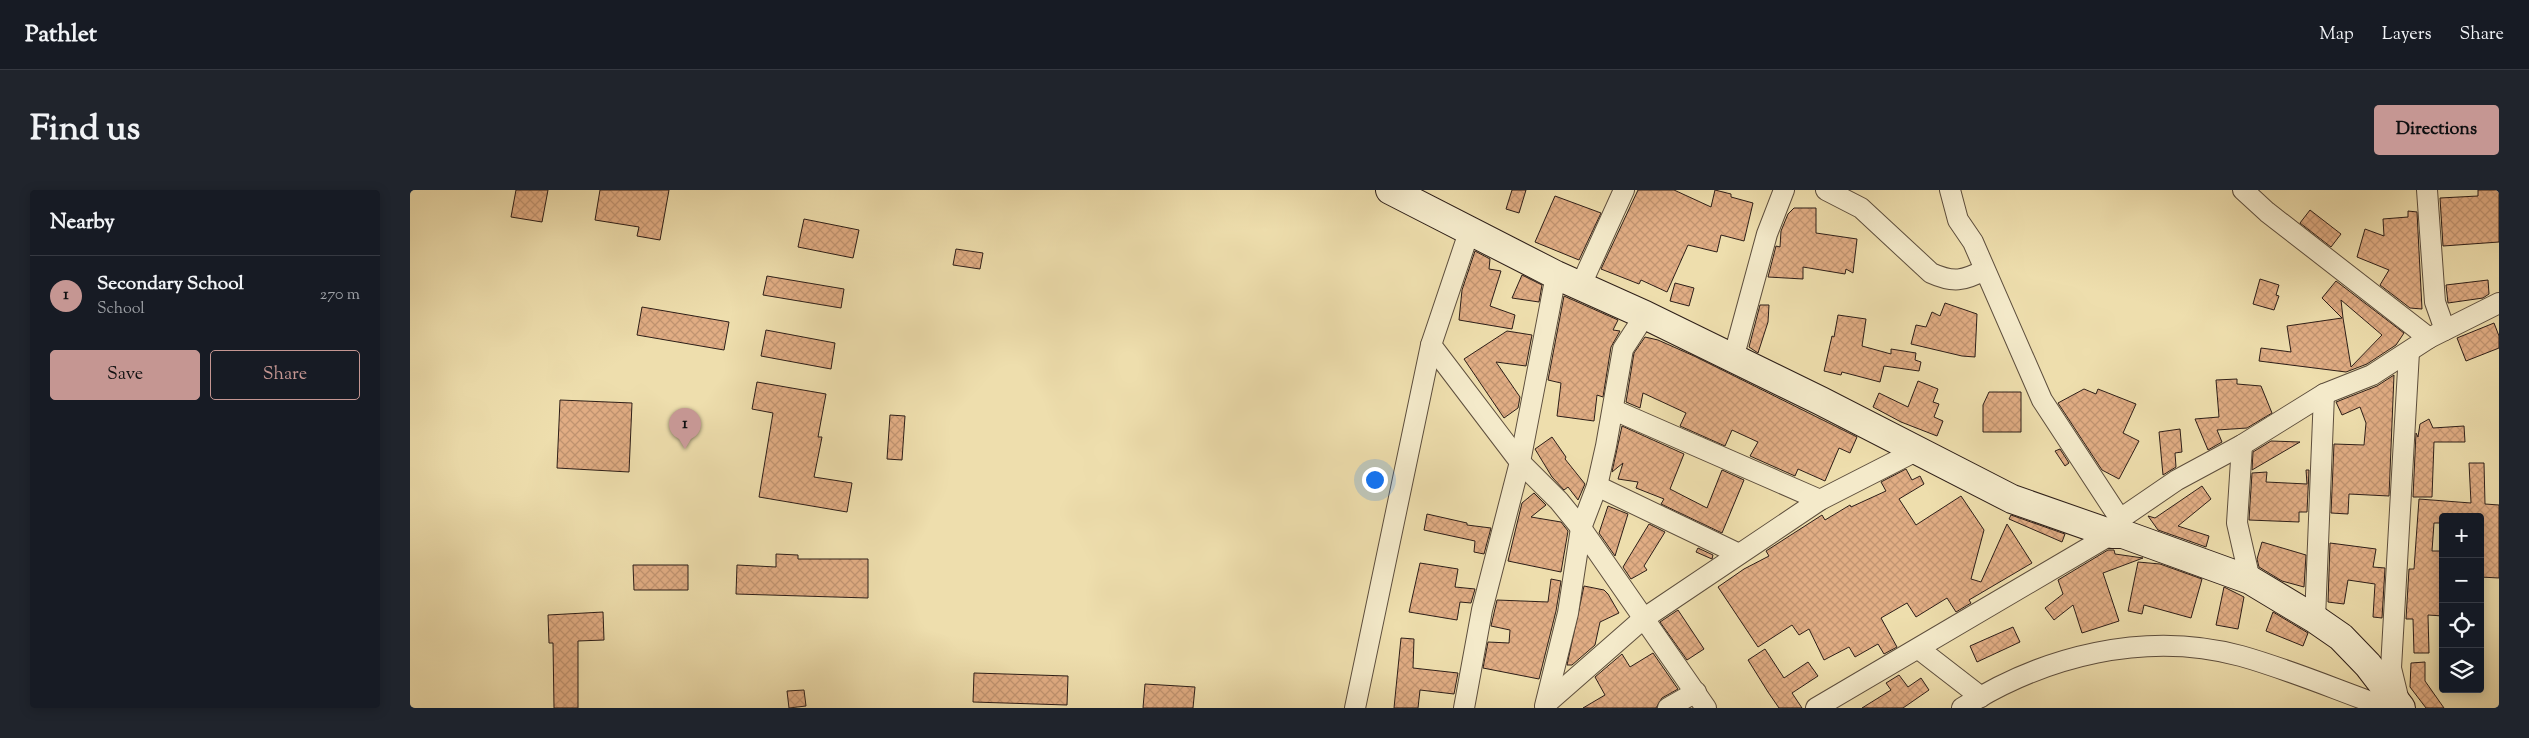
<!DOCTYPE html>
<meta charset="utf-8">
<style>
body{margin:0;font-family:"Sorts Mill Goudy",serif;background:#20242c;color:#f1f3f6}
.controls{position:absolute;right:15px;bottom:15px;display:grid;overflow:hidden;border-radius:5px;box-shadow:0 2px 12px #0003}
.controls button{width:45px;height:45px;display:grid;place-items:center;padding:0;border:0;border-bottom:1px solid #363941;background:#171b24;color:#f1f3f6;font:25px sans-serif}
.you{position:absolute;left:964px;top:289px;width:18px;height:18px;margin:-12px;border:4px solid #fff;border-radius:50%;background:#1a73e8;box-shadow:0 0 0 8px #1a73e833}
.badge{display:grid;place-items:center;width:32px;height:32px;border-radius:50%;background:#c59692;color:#111;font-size:16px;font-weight:700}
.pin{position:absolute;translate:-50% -41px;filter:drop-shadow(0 1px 2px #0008)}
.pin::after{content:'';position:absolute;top:26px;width:18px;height:15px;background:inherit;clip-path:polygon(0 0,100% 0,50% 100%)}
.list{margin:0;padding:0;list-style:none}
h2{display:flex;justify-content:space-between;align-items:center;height:65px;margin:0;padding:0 20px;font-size:21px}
h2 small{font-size:16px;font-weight:400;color:#9ea1a6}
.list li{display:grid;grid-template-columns:32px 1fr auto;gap:15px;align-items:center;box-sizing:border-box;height:80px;padding:0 20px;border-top:1px solid #363941}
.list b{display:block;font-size:19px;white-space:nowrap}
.list p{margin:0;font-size:16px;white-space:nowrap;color:#9ea1a6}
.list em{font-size:16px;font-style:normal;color:#9ea1a6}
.actions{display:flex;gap:10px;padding:15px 20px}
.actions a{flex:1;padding:11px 0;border:1px solid #c59692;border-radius:5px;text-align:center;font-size:18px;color:#c59692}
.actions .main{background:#c59692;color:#111}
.icon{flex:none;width:28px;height:28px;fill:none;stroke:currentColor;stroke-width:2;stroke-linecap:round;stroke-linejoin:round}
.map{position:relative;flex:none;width:2089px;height:518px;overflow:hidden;border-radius:5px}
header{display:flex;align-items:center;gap:30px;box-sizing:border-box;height:70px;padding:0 25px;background:#171b24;border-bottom:1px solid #363941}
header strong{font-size:24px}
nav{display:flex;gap:28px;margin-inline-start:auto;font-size:18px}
.intro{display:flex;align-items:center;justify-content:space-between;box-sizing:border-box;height:120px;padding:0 30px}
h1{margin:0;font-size:35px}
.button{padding:12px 22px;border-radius:5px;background:#c59692;color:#111;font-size:18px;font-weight:700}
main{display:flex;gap:30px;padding:0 30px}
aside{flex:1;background:#171b24;border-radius:5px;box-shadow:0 2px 12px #0003}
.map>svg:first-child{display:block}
.building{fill:url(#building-cross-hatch);stroke:#2d1e18;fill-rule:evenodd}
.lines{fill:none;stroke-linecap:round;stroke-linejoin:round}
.minor-casing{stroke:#5d4e3d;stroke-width:22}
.secondary-casing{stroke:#2d1e18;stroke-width:30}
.minor{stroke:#f4eaca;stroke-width:20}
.secondary{stroke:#f4eaca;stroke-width:28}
</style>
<header>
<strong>Pathlet</strong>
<nav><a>Map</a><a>Layers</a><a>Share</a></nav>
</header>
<div class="intro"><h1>Find us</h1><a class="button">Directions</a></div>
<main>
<aside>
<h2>Nearby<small></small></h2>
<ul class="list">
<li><span class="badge">1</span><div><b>Secondary School</b><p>School</p></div><em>270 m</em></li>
</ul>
<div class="actions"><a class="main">Save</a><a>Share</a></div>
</aside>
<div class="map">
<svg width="2089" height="518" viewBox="0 0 2089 518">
<defs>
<pattern id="building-cross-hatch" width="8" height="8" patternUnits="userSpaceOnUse" patternTransform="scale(1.25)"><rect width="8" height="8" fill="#e1ad84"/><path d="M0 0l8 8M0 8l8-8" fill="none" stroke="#c19471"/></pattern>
</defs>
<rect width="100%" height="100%" fill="#eedead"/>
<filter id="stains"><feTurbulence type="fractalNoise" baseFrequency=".004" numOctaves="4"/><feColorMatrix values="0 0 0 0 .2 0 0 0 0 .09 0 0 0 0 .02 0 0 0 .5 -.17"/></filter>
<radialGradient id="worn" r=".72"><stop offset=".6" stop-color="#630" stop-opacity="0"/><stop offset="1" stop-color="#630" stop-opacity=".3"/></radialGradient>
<!-- building -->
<g class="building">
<polygon points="106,0 138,0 132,32 101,27"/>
<polygon points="190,0 259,0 250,50 227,46 229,37 185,30"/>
<polygon points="1102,0 1116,0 1109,23 1096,19"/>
<polygon points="1228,0 1264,0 1301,17 1305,0 1321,4 1321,7 1343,13 1334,51 1311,45 1307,62 1278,55 1257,102 1231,90 1229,94 1191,79"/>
<polygon points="2068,0 2089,0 2089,52 2033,56 2030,8 2068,6"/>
<polygon points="1145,6 1191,23 1169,70 1125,52"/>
<polygon points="1384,18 1406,18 1406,43 1447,49 1443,83 1436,79 1435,84 1393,77 1393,89 1358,87 1366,56 1370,57 1371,41 1378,24"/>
<polygon points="1900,20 1931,44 1921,57 1890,33"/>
<polygon points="1998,21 2007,22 2012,119 2000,118 1970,95 1979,80 1947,67 1955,39 1974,46 1973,29 1998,27"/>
<polygon points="394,29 449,40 443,68 388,57"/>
<polygon points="546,59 573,63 570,79 543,75"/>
<polygon points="1065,61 1080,69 1079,79 1091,81 1080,116 1105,125 1102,139 1049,130 1052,100"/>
<polygon points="1112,85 1132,95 1129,112 1102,108"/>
<polygon points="357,86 434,99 431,118 353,105"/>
<polygon points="1850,89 1869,95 1866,105 1869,106 1864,120 1843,114"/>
<polygon points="2078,90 2079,104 2073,108 2038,113 2036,95"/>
<path d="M1926,91l68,52 -8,12 -29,19 -21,8 -87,-11 2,-13 30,4 -4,-26 55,-8 -20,-20zM1931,110l41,35 -31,32 -8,-49z"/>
<polygon points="1265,93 1284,98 1279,116 1260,111"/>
<polygon points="1154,106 1208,130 1203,140 1210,141 1201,157 1193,207 1187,205 1184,231 1147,226 1151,193 1138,190"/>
<polygon points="1535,113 1567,124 1565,167 1552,166 1501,154 1506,135 1516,137 1522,122 1530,126"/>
<polygon points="1350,115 1359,115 1358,132 1348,163 1339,157"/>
<polygon points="232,117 319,132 314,160 227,145"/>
<polygon points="1428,125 1456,129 1452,156 1481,164 1481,159 1506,163 1505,170 1511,172 1509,181 1474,176 1470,192 1432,182 1431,185 1414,181 1422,146 1424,147"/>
<polygon points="2084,133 2089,146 2089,158 2056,171 2047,148"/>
<polygon points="356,140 425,153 421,179 351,166"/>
<polygon points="1097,141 1122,145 1116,176 1086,172 1110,207 1108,218 1094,228 1054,169"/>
<polygon points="1235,147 1248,150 1284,166 1447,247 1440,263 1429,258 1415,291 1388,279 1385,286 1340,266 1348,252 1322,240 1315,256 1270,236 1276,223 1233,203 1230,218 1216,212 1224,163"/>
<polygon points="1984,185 1979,306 1939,304 1938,324 1921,323 1924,254 1954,255 1956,233 1950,217 1932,225 1926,212 1967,196"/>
<polygon points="1827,189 1827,194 1851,196 1862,223 1837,238 1807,240 1812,252 1798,260 1785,229 1809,227 1806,190"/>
<polygon points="1508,191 1528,199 1523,212 1529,214 1524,227 1533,231 1527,246 1491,232 1463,217 1469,203 1498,217"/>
<polygon points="347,192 416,204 408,247 412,247 404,287 442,293 437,322 349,307 363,223 342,219"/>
<polygon points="1674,199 1686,204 1688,199 1726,214 1713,243 1729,251 1709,289 1692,280 1648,213"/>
<polygon points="1579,202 1611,202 1611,242 1573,242 1573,215"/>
<polygon points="150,210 222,213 219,282 147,278"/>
<polygon points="480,225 495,226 492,270 477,269"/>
<polygon points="2019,229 2023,238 2054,236 2055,252 2024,252 2022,307 2003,307 2006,243 2008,247 2010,234"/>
<polygon points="1212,236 1274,264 1260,299 1297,318 1312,280 1334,290 1312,343 1251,314 1254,309 1226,298 1228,292 1208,289 1213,273 1202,282"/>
<polygon points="1770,239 1772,262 1765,263 1766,277 1753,285 1749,242"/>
<polygon points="1142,247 1156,267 1155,269 1175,294 1168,310 1158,297 1154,300 1142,287 1125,259"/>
<polygon points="1861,251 1890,252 1842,280 1843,262"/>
<polygon points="1650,259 1659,273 1655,276 1645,261"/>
<polygon points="2059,273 2074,273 2075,314 2089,315 2089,388 2070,387 2070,327 2033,327 2033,333 2024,333 2022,361 2033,361 2033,426 2018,425 2019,463 2004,463 2003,429 1996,429 1999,379 2004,379 2009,309 2061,313"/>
<polygon points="1496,279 1502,290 1510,286 1514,294 1489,309 1506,335 1551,306 1574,340 1561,389 1571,392 1597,334 1622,373 1559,410 1561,413 1546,422 1537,408 1506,427 1497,413 1471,428 1487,457 1474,464 1468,454 1445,467 1439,457 1414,470 1399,439 1389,445 1382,435 1348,457 1308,397 1334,379 1359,366 1356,361 1412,325 1415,330 1440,315 1441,317 1476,301 1471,292"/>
<polygon points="1896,280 1899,280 1897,322 1889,322 1889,332 1839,330 1842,283 1857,282 1856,292 1897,294"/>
<polygon points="1792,296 1801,309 1768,336 1799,346 1796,357 1748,340 1738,326 1745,328"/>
<polygon points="1124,303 1136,315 1121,327 1151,332 1158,341 1151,382 1098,371 1112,313"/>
<polygon points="1198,316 1218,324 1205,366 1189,343"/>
<polygon points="1017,324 1057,333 1057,335 1081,338 1074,364 1064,362 1065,351 1014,340"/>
<polygon points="1601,325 1655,344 1652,352 1599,329"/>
<polygon points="1239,334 1255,342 1234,376 1237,380 1221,389 1213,377"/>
<polygon points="1852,352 1896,365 1894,397 1872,391 1849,377 1847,369"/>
<polygon points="1920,353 1966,359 1963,377 1975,378 1972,428 1963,427 1965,394 1938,390 1934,414 1918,412"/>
<polygon points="1288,358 1303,365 1302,369 1286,362"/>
<polygon points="1698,360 1704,360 1705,364 1733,368 1693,383 1709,431 1672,443 1663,415 1644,430 1635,418 1653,404 1648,390"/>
<polygon points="366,364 388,365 388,369 458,369 458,408 326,404 327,375 366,377"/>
<polygon points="1728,372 1750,374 1792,389 1781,428 1734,415 1732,424 1718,421"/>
<polygon points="1010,373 1048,379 1045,397 1065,399 1061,413 1050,412 1047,430 999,422"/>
<polygon points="223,375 278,375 278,400 224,400"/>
<polygon points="1141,389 1151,391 1146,421 1129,489 1073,478 1078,452 1099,453 1100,440 1081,436 1087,410 1138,412"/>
<polygon points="1174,396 1194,400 1198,404 1209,423 1190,432 1185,455 1162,475 1157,475"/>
<polygon points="1814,397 1834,407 1828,439 1806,435"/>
<polygon points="1268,420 1294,459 1277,470 1250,432"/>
<polygon points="193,422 194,450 168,451 168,518 144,518 143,453 139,453 138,425"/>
<polygon points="1863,422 1898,443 1893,456 1856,441"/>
<polygon points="1603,437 1610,452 1567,472 1560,456"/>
<polygon points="991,448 1004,449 1003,478 1048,483 1044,504 1010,500 1008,518 984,518"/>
<polygon points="1355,459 1374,488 1398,472 1408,486 1382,503 1392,518 1369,518 1358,502 1338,470"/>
<polygon points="1243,463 1268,499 1252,508 1246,518 1173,518 1195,505 1185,487 1212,464 1220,477"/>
<polygon points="2015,472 2015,491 2034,518 2016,518 2000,497 2001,473"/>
<polygon points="564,483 658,486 657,515 563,512"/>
<polygon points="1489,485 1498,497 1511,488 1519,500 1493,518 1452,518 1481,500 1476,493"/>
<polygon points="735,494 785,497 783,518 733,518"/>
<polygon points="394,500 396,516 379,518 377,501"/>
</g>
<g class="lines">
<defs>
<g id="minor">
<path d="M1416,0l35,18 70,65c22,10 33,8 53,-3"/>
<polyline points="1540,0 1548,30 1563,52 1632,210 1710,329"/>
<polyline points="1833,0 1857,22 2019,148"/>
<polyline points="2017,0 2025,112 2035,140"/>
<polyline points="1170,97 1214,0"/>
<polyline points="1021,155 1110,272 1149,311 1171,338 1296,518"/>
<polyline points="1323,169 1357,44 1374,0"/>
<polyline points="1204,220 1410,310"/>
<polyline points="1832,255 1827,333 1840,390"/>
<polyline points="1187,296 1329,364"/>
<polyline points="1713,344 1710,329 1767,290 1832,255 1914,204 1962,185 2019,148 2089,113"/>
<polyline points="1905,429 1914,204"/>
<polyline points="1509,459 1571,507"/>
<polyline points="1989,511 1981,478 1999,162"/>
<polyline points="1136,514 1233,429 1410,310 1506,261"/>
<polyline points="1135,516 1158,423 1171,338 1187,296 1196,256 1213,159 1235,125"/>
<polyline points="945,518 1021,155 1059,42"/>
<polyline points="1054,518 1072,420 1110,272 1146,85"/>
<polyline points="1258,518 1286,502"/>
<polyline points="1406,518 1702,344"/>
<path d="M1552,518c81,-52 184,-78 279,-52 50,14 98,35 147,52"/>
</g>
<polyline id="secondary" points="980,0 1146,85 1235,125 1411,211 1602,309 1702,344 1713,344 1840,390 1905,429 1931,447 1958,475 1991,518"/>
</defs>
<!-- minor casing -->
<use href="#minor" class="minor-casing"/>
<!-- secondary casing -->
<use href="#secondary" class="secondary-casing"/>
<!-- minor -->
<use href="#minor" class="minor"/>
<!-- secondary -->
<use href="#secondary" class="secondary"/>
</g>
<rect width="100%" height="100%" filter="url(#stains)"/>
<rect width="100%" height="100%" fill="url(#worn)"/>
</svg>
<div class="controls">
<button>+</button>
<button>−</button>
<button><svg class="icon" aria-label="locate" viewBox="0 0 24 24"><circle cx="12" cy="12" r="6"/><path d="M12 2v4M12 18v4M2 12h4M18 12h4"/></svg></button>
<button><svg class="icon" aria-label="layers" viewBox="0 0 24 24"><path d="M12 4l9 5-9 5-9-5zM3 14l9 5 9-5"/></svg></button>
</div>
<div class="you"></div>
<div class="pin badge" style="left:275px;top:259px">1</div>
</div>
</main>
